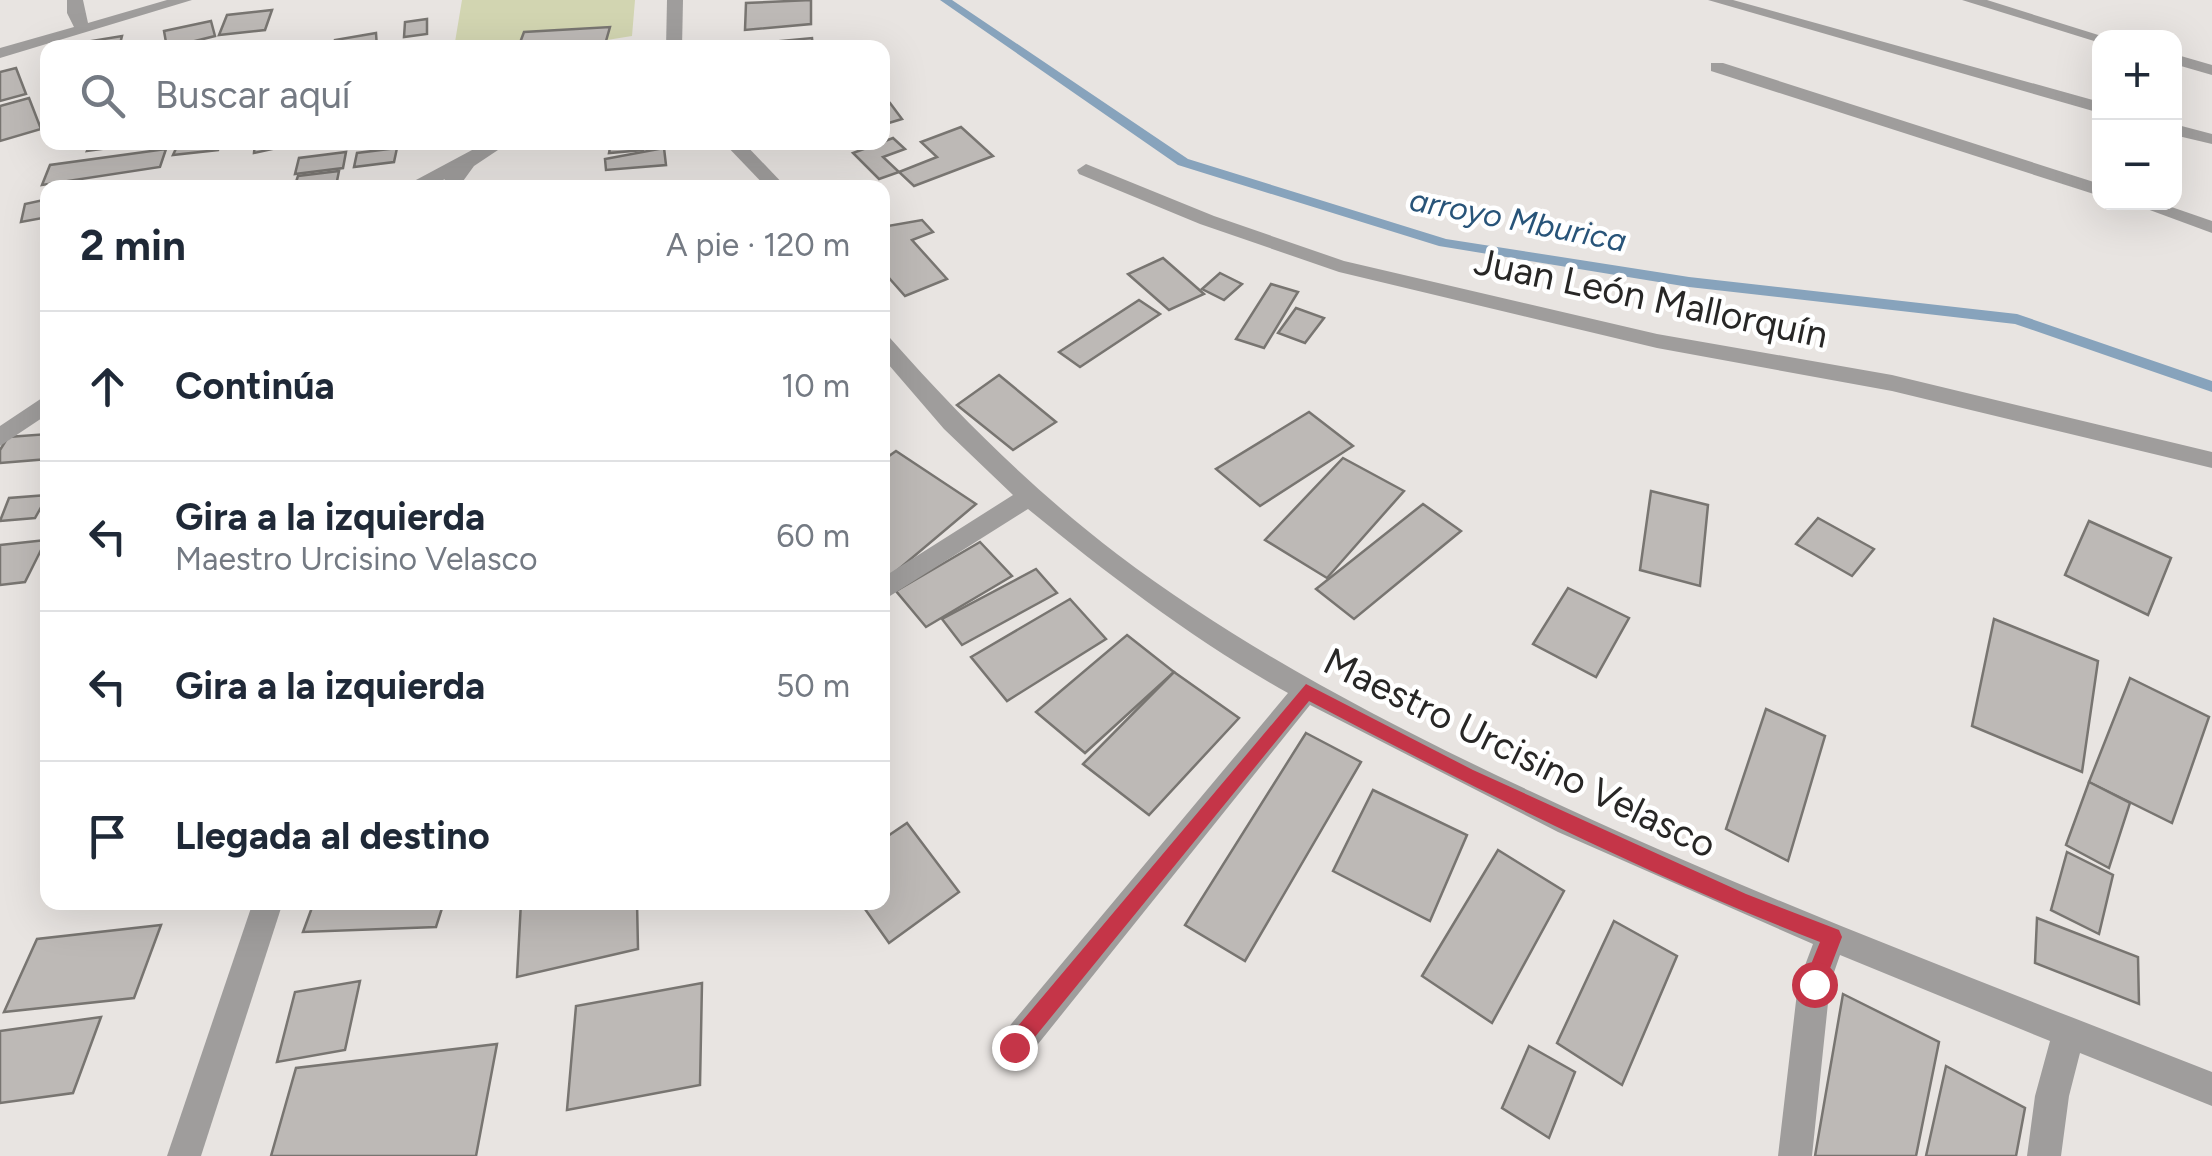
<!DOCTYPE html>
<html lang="es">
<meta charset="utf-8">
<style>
body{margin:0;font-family:Figtree,sans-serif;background:#f2f2f3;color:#1f2937}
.controls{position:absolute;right:30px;top:30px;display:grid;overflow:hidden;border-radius:20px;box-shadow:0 10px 40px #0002}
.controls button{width:90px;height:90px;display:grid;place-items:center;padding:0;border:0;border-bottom:2px solid #e0e1e3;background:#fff;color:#1f2937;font:50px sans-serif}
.stop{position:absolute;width:30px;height:30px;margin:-22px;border:8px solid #c53548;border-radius:50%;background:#fff}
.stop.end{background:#c53548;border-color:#fff;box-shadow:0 2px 10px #0008}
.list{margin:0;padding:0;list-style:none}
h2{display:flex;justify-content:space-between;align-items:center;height:130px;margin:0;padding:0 40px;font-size:42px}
h2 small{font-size:32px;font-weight:400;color:#747a83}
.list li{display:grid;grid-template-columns:65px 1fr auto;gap:30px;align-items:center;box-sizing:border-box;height:150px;padding:0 40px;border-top:2px solid #e0e1e3}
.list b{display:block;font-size:38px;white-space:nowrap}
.list p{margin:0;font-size:32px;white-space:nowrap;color:#747a83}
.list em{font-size:32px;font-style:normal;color:#747a83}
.icon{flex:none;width:55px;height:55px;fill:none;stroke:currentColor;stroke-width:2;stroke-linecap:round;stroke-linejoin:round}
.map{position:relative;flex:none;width:2212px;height:1156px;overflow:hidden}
.search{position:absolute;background:#fff;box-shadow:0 10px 40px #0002;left:40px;top:40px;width:850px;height:110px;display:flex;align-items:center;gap:25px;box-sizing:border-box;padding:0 35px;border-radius:20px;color:#747a83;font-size:38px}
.panel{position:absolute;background:#fff;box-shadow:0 10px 40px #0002;left:40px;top:180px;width:850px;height:730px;border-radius:20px}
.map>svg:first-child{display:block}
.green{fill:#d2d5b1}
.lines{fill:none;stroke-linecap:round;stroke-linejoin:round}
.stream{fill:#87a3bc;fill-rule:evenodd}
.building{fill:#bdb9b6;stroke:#787571;stroke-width:2.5}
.minor{fill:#9f9d9c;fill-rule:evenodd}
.route{fill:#c53548}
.labels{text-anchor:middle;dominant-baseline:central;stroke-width:9;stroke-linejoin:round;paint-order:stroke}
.far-water-label{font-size:32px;font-style:italic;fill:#285479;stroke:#fff}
.street-label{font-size:38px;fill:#282726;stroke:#fff}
</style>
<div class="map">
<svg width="2212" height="1156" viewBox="0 0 2212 1156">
<rect width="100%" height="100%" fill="#e8e4e1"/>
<!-- green -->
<polygon class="green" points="462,0 635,0 632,36 607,40 609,27 524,32 518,47 454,48"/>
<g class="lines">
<!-- stream -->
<polygon class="stream" points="940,0 952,0 1188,159 1446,239 1689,277 2017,314 2212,381 2212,392 2015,324 1689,287 1439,246 1178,165"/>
</g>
<!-- building -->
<g class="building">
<polygon points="811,0 811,24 745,30 746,3"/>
<polygon points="272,10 265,30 219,35 227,15"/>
<polygon points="427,19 427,34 404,37 405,22"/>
<polygon points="211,21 215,36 167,48 164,31"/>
<polygon points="610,27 604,48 518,48 524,32"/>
<polygon points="376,33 377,48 335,48 335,40"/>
<polygon points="122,36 119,48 83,48 85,42"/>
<polygon points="812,38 813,48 770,48 769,42"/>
<polygon points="16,68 26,94 0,101 0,72"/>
<polygon points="29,98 41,129 0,141 0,106"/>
<polygon points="890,103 902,119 882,125 882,105"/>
<polygon points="961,127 993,156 914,186 899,172 937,157 921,142"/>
<polygon points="893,138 905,149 883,157 899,172 879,179 853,153"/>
<polygon points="91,142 152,142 87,151"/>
<polygon points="179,142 221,142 218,150 173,155"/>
<polygon points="255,142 304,142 254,153"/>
<polygon points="611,142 644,142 643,150 609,153"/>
<polygon points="397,148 394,162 354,167 357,153"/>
<polygon points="664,148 666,165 606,170 605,159"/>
<polygon points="166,149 160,167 42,185 50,165"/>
<polygon points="346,152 343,168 295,174 299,158"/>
<polygon points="339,171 336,186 294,188 298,176"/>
<polygon points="48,199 48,217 21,222 25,204"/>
<polygon points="922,220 933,232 912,240 947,279 905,296 882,270 882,227"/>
<polygon points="1163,258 1204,294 1169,310 1128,274"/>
<polygon points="1220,273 1242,284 1224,300 1202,289"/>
<polygon points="1271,284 1298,292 1264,348 1236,339"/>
<polygon points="1139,300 1160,314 1080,367 1059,352"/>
<polygon points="1296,308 1324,318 1305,343 1278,333"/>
<polygon points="999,375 1056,422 1013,450 957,405"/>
<polygon points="1309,412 1353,446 1260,506 1216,469"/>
<polygon points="48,434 48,459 0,463 0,450 8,437"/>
<polygon points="896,451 976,504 887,579 882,576 882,461"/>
<polygon points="1343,458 1404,491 1327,578 1265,540"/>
<polygon points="1651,491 1708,505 1700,586 1640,570"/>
<polygon points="48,495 35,518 0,521 9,498"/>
<polygon points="1423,504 1461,531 1354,619 1316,589"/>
<polygon points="1818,518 1874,549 1852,576 1796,544"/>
<polygon points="2089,521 2171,558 2148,615 2065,575"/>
<polygon points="46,540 25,582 0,585 0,545"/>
<polygon points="980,542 1012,576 926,627 896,591"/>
<polygon points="1036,569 1057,593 962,645 942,619"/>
<polygon points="1568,588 1629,618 1596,677 1533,644"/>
<polygon points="1070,599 1106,639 1007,701 971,657"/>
<polygon points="1994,619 2098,661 2082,772 1972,726"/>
<polygon points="1127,635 1174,672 1085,753 1036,712"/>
<polygon points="1174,672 1239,718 1149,815 1083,764"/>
<polygon points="2130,678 2209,717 2172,823 2089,782"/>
<polygon points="1766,709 1825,736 1788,861 1726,829"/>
<polygon points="1306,733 1361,762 1245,961 1185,925"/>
<polygon points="2089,782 2130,803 2109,868 2066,845"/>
<polygon points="1373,790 1467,835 1430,921 1333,871"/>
<polygon points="907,823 959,892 889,943 860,902 882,902 882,840"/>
<polygon points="1498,850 1564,891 1492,1023 1422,976"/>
<polygon points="2067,852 2113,875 2099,934 2051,910"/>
<polygon points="314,902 444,902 436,927 303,932"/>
<polygon points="521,902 637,902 638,949 517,977"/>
<polygon points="2037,918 2138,957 2139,1004 2035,963"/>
<polygon points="1614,921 1677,956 1622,1085 1557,1043"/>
<polygon points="161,925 134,998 4,1012 37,939"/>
<polygon points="360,981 345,1050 277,1062 295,992"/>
<polygon points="702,983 700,1085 567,1110 576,1006"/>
<polygon points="1843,994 1939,1042 1916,1156 1815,1156"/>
<polygon points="101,1017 73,1093 0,1103 0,1031"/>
<polygon points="497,1044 476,1156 271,1156 296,1068"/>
<polygon points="1529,1046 1575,1072 1549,1138 1502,1108"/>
<polygon points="1946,1066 2025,1108 2016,1156 1926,1156"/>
</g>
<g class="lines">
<!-- minor -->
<g class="minor">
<polygon points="67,0 83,0 88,23 167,0 192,0 0,58 0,48 74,27 67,13"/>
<polygon points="667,0 683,0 682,48 666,48"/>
<polygon points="1708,0 1733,0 2100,102 2100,113"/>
<polygon points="1962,0 1987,0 2108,38 2094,41"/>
<polygon points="2174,54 2212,65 2212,75 2174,64"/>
<polygon points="1711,63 1723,63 2100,184 2100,196 1711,71"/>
<polygon points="2174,124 2212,134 2212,144 2174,135"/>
<polygon points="487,142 510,142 474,166 458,188 439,188 445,179 427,188 401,188"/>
<polygon points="723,142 743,142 787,188 767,188"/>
<polygon points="1086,164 1214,216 1344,261 1657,334 1892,375 2212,452 2212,468 1892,391 1657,348 1339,272 1200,224 1079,174 1077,170"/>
<polygon points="2128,202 2157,202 2212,221 2212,233"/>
<path d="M882,336l8,2c70,79 143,152 227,216 127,96 270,170 413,237 223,105 453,191 682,281v34l-132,-53 -11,43 -8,60h-34l8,-60 15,-55 -210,-86 -10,29 -18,172h-34l20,-172 15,-40 -255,-112 -248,-127 -284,354 -12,4 -12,-4 -4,-12 4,-12 286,-342c-93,-52 -178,-117 -260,-184l-146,92v-23l131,-83 -69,-66 -62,-72z"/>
<polygon points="48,394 48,414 0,446 0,426"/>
<polygon points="253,902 283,902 201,1156 167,1156"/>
</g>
</g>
<!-- route -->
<path class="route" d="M1306,684l167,86 273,124 93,36 3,7 -21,55 -7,3 -11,-11 17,-42c-176,-69 -345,-153 -511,-241l-288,353h-14v-15z"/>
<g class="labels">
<!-- far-water labels -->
<g class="far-water-label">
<text transform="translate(1518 220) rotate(11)">arroyo Mburica</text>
</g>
<!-- street labels -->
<g class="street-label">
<text transform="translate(1651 298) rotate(12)">Juan León Mallorquín</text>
<text transform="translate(1520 753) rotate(26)">Maestro Urcisino Velasco</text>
</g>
</g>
</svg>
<div class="controls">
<button>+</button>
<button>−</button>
</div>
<div class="stop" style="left:1814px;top:984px"></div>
<div class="stop end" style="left:1014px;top:1047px"></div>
<div class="search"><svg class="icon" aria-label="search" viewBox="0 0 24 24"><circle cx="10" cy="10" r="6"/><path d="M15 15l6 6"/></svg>Buscar aquí</div>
<section class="panel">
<h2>2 min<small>A pie · 120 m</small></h2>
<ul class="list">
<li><svg class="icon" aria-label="ahead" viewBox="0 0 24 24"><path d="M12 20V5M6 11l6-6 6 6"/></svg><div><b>Continúa</b></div><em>10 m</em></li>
<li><svg class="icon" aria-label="left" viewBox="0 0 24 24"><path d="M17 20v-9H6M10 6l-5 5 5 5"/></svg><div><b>Gira a la izquierda</b><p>Maestro Urcisino Velasco</p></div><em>60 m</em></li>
<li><svg class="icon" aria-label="left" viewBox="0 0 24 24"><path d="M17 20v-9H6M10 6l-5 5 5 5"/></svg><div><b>Gira a la izquierda</b></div><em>50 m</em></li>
<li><svg class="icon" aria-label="arrive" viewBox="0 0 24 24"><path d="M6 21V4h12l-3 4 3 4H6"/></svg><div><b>Llegada al destino</b></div></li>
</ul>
</section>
</div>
